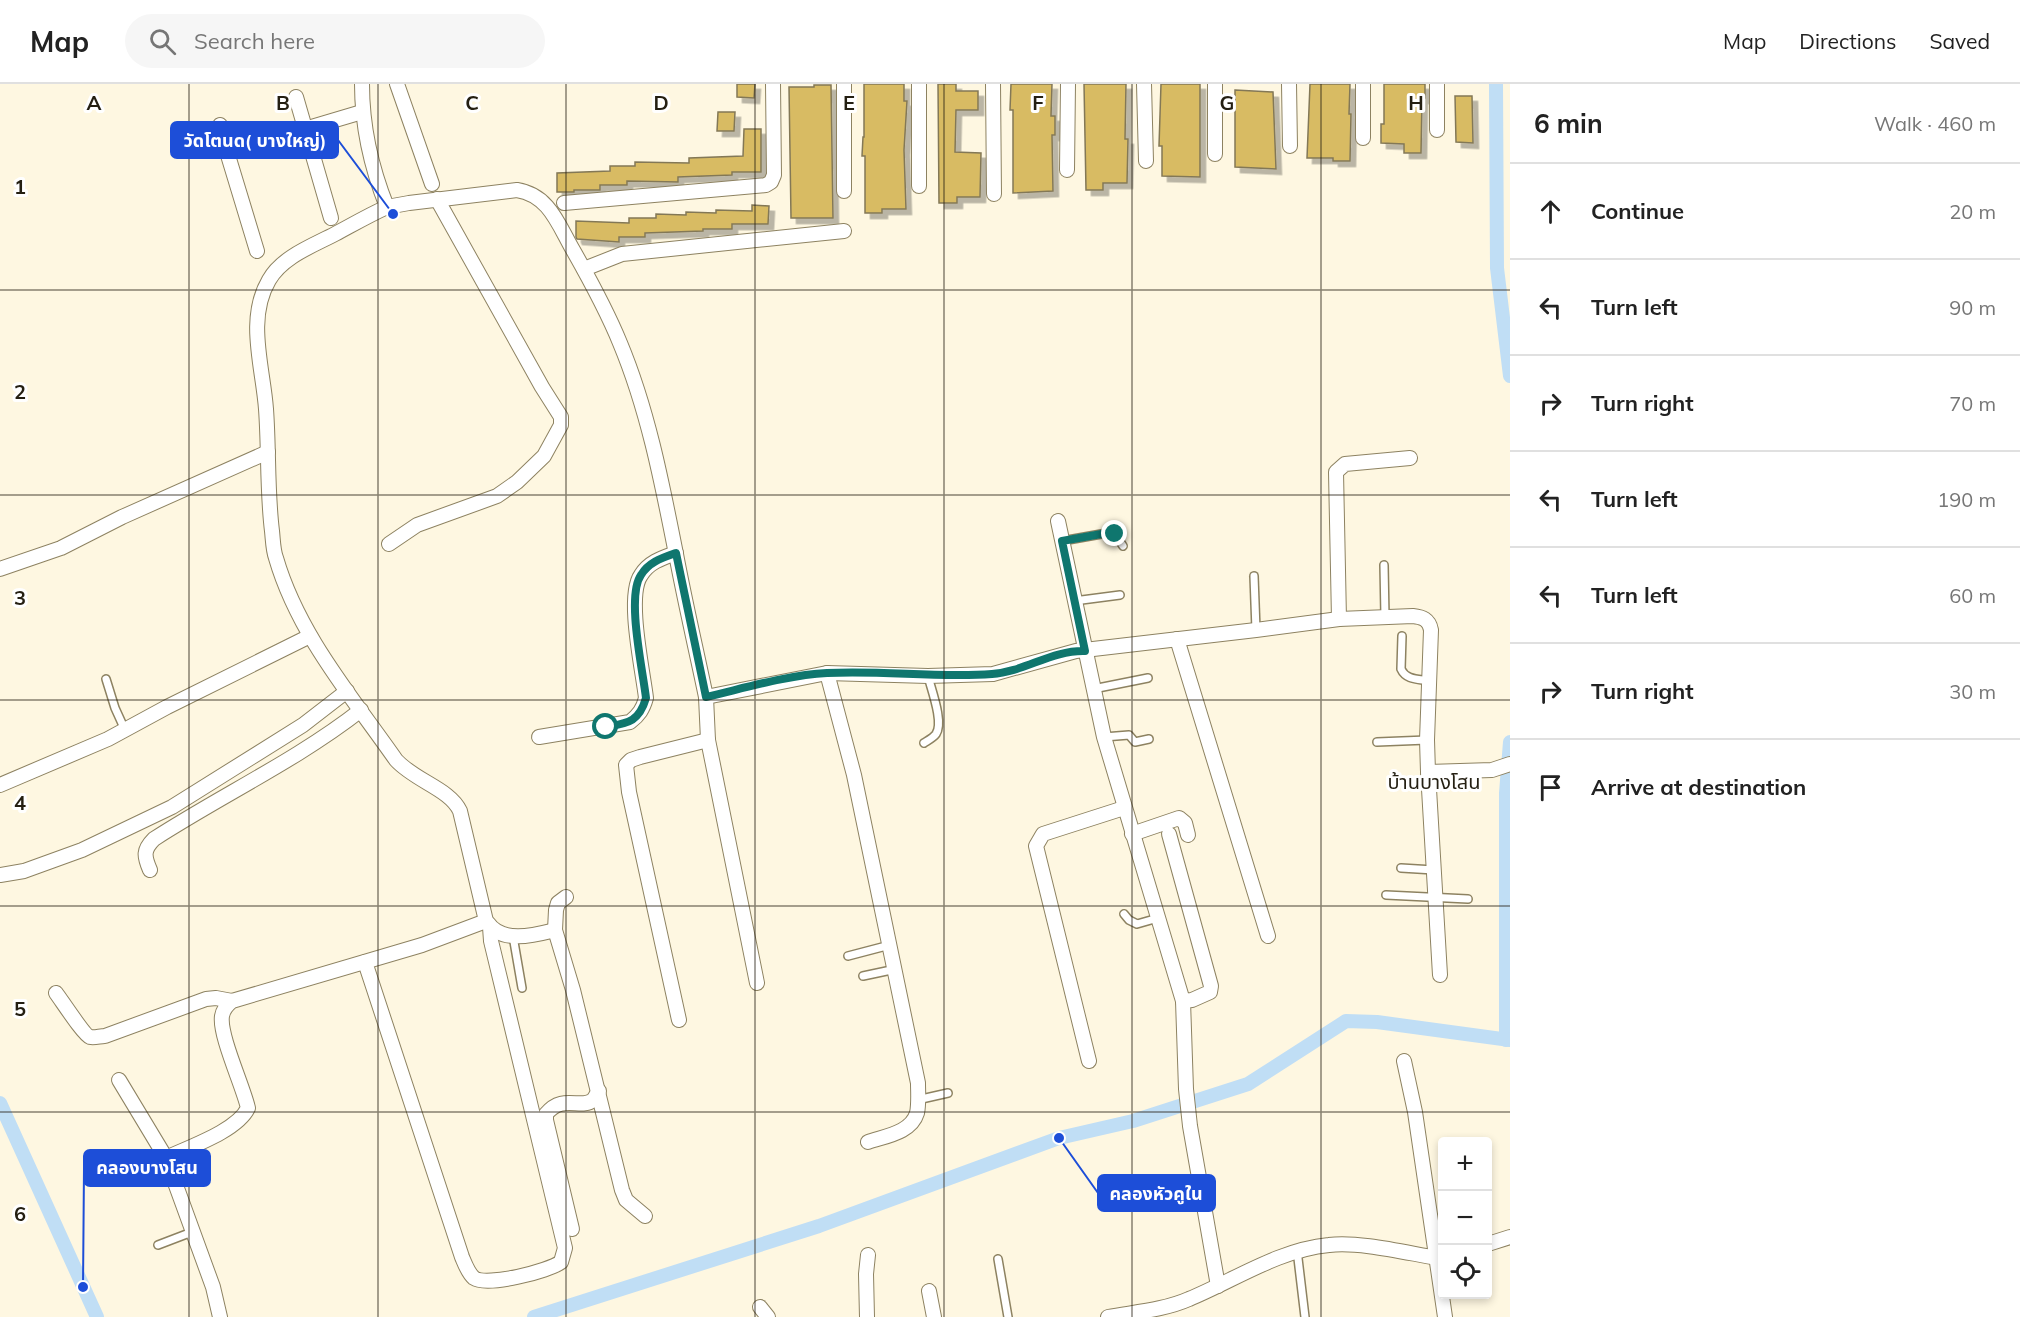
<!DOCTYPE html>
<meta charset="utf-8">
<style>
body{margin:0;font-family:Mulish,"Noto Sans Thai",sans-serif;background:#f6f6f6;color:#222}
.controls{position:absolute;right:18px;bottom:18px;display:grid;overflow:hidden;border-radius:6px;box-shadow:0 3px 9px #0003}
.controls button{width:54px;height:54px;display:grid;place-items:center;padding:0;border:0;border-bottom:2px solid #e0e0e0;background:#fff;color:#222;font:30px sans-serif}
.stop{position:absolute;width:18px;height:18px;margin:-14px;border:4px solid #0f766e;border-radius:50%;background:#fff}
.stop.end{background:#0f766e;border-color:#fff;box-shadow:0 2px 6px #0008}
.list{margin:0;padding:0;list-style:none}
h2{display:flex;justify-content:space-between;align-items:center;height:78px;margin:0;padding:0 24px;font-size:26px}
h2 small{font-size:20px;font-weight:400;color:#767676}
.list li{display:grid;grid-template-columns:39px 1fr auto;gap:18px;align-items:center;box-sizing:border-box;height:96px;padding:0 24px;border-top:2px solid #e0e0e0}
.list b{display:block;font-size:22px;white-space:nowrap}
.list em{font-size:20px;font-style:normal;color:#767676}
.icon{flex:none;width:33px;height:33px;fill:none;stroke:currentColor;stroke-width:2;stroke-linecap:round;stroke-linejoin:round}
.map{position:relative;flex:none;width:1510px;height:1233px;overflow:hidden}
header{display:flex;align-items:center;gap:36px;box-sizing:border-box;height:84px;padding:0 30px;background:#fff;border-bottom:2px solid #e0e0e0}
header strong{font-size:28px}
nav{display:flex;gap:33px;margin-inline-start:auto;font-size:21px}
.search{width:420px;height:54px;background:#f6f6f6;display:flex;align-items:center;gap:15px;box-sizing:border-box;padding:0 21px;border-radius:33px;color:#767676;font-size:22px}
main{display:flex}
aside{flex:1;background:#fff}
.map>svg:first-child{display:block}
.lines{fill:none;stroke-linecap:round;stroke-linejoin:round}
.canal{stroke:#c0def5;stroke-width:14}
.building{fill:#d8bb63;stroke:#837857;stroke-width:1.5;filter:url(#shadow)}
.service-casing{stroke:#8d8261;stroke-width:10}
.minor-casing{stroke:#8d8261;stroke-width:16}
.service{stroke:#fff;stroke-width:7}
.minor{stroke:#fff;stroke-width:14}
.route{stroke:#0f766e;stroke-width:8}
.grid{fill:none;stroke:#241f12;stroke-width:1.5;stroke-opacity:0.55}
.labels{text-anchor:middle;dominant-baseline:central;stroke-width:6;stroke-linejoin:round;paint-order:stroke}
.quarter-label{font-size:20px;fill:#241f12;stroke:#fff}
.grid-label{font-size:20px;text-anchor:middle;font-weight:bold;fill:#241f12;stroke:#fff;stroke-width:6;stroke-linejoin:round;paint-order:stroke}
.leader{fill:none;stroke:#1d4ed8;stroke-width:2}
.callout-dot{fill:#1d4ed8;stroke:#fff;stroke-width:2}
.callout{fill:#1d4ed8;stroke:#1d4ed8;stroke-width:2}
.callout-label{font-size:18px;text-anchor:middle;font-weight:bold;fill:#fff}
</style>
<header>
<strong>Map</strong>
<div class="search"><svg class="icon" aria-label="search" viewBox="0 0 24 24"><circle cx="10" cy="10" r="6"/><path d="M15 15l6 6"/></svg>Search here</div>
<nav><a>Map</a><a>Directions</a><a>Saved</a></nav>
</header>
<main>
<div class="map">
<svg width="1510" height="1233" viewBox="0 0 1510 1233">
<defs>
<filter id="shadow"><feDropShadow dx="5.5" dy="5.5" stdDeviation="0" flood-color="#0004"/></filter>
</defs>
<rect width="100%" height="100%" fill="#fef7e1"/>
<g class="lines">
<!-- canal -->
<g class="canal">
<polyline points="1496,0 1497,184 1510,292"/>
<polyline points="1506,956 1506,709 1510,658"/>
<polyline points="0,1019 97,1233"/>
<polyline points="534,1233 819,1142 1059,1054 1133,1037 1248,1000 1346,937 1377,938 1510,956"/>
</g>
</g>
<!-- building -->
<g class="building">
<polygon points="737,0 755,0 754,14 737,13"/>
<polygon points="864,0 904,0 904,17 907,17 904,66 906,125 882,125 882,129 865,129 865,72 862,72 863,53 864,53"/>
<polygon points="938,0 956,0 956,7 978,7 978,26 956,26 955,68 981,69 980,113 957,113 957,119 939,119"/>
<polygon points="1011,0 1052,0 1051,32 1055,32 1055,51 1052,51 1053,107 1013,109 1013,26 1010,26"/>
<polygon points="1084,0 1126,0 1125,55 1128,55 1127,99 1103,99 1103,106 1086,106"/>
<polygon points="1161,0 1200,0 1200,93 1162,92 1162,62 1159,62"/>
<polygon points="1310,0 1350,0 1349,30 1351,30 1350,77 1333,77 1333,74 1307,74"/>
<polygon points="1384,0 1425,0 1425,14 1422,14 1421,69 1404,69 1404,60 1381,59 1381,40 1384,40"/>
<polygon points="814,1 831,1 833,134 791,134 789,3 814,3"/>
<polygon points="1235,6 1273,8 1276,85 1235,83"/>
<polygon points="1455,12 1472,12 1473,59 1456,58"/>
<polygon points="718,28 735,28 734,47 717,47"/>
<polygon points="744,45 761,45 761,88 732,88 732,91 678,93 678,98 627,97 627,101 600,101 600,106 574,106 574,108 557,108 557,89 610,87 610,82 635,82 635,78 689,79 689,74 743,72"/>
<polygon points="752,121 769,122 768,140 732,140 732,145 703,145 703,147 645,149 645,153 619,153 619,158 577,155 576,153 576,137 629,139 629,134 656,134 656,130 686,131 686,128 716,129 716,126 752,127"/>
</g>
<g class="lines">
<defs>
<g id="service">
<polyline points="1062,457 1107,449 1115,450 1123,462"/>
<polyline points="1384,481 1385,533"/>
<polyline points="1254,492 1256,546"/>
<polyline points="1074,517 1120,511"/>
<path d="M1402,552l-1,33c5,11 17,10 28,12"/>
<polyline points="106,595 115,624 125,646"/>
<polyline points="1093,605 1148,594"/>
<polyline points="1104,653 1129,651 1135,658 1149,655"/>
<polyline points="1377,658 1427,656"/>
<path d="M924,659c3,-2 9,-5 12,-9 8,-12 -5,-45 -8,-58"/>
<polyline points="1401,784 1434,786"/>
<polyline points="1386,811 1468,815"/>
<polyline points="1124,830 1129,836 1137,840 1158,834"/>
<polyline points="513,852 522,904"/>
<polyline points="848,872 890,861"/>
<polyline points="863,892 896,885"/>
<polyline points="917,1016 948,1009"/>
<polyline points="158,1161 192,1148"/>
<polyline points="1297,1166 1305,1233"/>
<polyline points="998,1175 1008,1233"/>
</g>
<g id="minor">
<path d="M362,0c0,43 9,83 25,123l22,-4 108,-13c32,5 41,34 56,60 17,30 34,61 47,93 28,67 42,140 56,211 9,48 20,95 30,143l121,-24 101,3 65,-2 83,-23 180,-21 83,-11 74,-3c9,1 16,3 18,14l-4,110 1,32 12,203"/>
<polyline points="397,0 432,100"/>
<polyline points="919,0 919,102"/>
<polyline points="993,0 994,110"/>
<polyline points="1144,0 1146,77"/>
<polyline points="1215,0 1215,70"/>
<polyline points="1289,0 1290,62"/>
<polyline points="296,13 331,134"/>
<polyline points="220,41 227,68"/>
<polyline points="1437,46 1437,0"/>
<polyline points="1363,54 1363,0"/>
<polyline points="1067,86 1068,0"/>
<polyline points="844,107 844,0"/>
<polyline points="564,119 766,101 771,98 774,91 773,0"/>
<polyline points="257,167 227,68 362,28"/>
<polyline points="584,185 622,170 844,147"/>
<polyline points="1058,437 1104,653 1183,917 1186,1005 1190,1042 1218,1202"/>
<polyline points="389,460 417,441 497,412 517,398 544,372 561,341 561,333 542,303 437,115"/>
<polyline points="0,485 61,464 122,433 268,368"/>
<polyline points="1339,535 1336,388 1345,380 1410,374"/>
<polyline points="1177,555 1268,852"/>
<path d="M827,589l27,102 64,308c0,9 1,21 -1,30 -6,20 -32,23 -49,29"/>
<polyline points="706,613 708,656 757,899"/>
<path d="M539,653l91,-15c9,-7 13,-13 16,-24 -3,-27 -20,-102 -5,-123 8,-13 21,-17 35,-22"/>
<polyline points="1428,688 1492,686 1510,680"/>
<polyline points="0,701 108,655 167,623 310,552"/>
<polyline points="1132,750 1179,734 1185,739 1188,751"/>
<polyline points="1169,750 1211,902 1210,908 1192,916 1183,917"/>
<path d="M150,786c-6,-14 -7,-20 4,-31 68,-44 143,-79 207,-129"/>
<polyline points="0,791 24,787 82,766 172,723 303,641 347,607"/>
<polyline points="566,813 558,819 556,826 555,846 573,906 622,1106 626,1116 645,1132"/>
<path d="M488,839c14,21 47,12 67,7"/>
<path d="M365,878l97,295c3,7 6,16 12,21 13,9 75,-7 87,-16l4,-14 -74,-307 -1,-14"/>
<path d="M56,909c6,8 28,42 34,44 5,1 10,-1 15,-1l101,-37 10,-1 16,3"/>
<polyline points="679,936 629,708 626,681 631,676 640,673 708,656"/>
<polyline points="1089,977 1036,762 1043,750 1124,724"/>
<polyline points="1404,977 1415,1028 1445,1233"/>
<polyline points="119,996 166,1074"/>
<path d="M572,1145l-26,-109v-6c17,-21 35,-4 47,-14 1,-1 5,-8 6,-9"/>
<polyline points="1488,1160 1510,1153"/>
<polyline points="929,1207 934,1233"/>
<polyline points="760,1223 768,1233"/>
<path d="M220,1233l-7,-30 -47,-129c23,-11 71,-27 82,-50 -5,-22 -29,-73 -26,-92 1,-6 5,-11 10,-15l190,-56 64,-24 -26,-110c-10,-22 -45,-30 -64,-51 -44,-63 -98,-126 -120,-202 -3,-8 -3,-18 -4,-27 -5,-40 -3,-81 -6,-122 -3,-42 -20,-90 3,-129 13,-23 43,-34 66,-46 17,-9 34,-19 52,-27"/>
<polyline points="867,1233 866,1190 868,1171"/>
<path d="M1108,1233c27,-5 56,-7 81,-18 46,-19 89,-49 140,-54 29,-4 78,8 109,13l4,-2"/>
</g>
</defs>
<!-- service casing -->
<use href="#service" class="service-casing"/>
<!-- minor casing -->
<use href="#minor" class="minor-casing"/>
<!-- service -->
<use href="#service" class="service"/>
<!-- minor -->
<use href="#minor" class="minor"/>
</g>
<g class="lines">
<!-- route -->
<path class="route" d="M606,643c22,-4 33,-5 40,-29 -3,-27 -20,-102 -5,-123 8,-13 21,-17 35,-22l30,144c39,-9 82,-22 121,-24 55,-3 110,5 165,1 32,-2 60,-24 93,-23l-23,-110 45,-8 8,1"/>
</g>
<!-- grid -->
<path class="grid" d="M189,0v1233M378,0v1233M566,0v1233M755,0v1233M944,0v1233M1132,0v1233M1321,0v1233M0,206h1510M0,411h1510M0,616h1510M0,822h1510M0,1028h1510"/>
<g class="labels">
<!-- quarter labels -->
<g class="quarter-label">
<text x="1434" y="697">บ้านบางโสน</text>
</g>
</g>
<g class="grid-label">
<text x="94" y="26">A</text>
<text x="283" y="26">B</text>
<text x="472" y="26">C</text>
<text x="661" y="26">D</text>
<text x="849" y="26">E</text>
<text x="1038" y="26">F</text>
<text x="1227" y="26">G</text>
<text x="1416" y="26">H</text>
<text x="20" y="110">1</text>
<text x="20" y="315">2</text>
<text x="20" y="521">3</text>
<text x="20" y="726">4</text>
<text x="20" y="932">5</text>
<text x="20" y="1137">6</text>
</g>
<!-- callouts -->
<path class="leader" d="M393 130L338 56M83 1203L84 1084M1059 1054L1098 1109"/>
<g class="callout-dot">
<circle cx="393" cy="130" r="6"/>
<circle cx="83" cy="1203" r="6"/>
<circle cx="1059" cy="1054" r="6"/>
</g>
<g class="callout">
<rect x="171" y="38" width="167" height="36" rx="6"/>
<rect x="84" y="1066" width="126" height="36" rx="6"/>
<rect x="1098" y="1091" width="117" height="36" rx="6"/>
</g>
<g class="callout-label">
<text x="255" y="63">วัดโตนด( บางใหญ่)</text>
<text x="147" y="1090">คลองบางโสน</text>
<text x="1156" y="1116">คลองหัวคูใน</text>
</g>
</svg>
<div class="controls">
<button>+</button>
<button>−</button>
<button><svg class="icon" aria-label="locate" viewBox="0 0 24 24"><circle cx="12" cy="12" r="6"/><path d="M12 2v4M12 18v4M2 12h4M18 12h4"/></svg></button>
</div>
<div class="stop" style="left:606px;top:643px"></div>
<div class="stop end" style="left:1115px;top:450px"></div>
</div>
<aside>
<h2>6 min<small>Walk · 460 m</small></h2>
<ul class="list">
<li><svg class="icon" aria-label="ahead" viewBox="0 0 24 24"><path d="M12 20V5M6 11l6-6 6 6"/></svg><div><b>Continue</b></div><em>20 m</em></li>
<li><svg class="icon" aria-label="left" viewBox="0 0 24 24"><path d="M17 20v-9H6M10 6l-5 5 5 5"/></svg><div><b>Turn left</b></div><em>90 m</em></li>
<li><svg class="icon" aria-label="right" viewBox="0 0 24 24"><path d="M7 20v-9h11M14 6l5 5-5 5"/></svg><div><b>Turn right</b></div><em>70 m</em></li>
<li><svg class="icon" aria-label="left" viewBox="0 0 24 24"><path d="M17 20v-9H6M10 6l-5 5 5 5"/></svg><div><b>Turn left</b></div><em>190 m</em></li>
<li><svg class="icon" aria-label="left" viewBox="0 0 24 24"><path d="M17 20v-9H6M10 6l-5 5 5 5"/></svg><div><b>Turn left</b></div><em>60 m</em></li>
<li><svg class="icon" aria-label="right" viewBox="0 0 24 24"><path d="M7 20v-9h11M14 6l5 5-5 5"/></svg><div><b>Turn right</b></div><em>30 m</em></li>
<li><svg class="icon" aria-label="arrive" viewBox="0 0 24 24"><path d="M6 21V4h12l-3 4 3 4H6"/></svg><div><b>Arrive at destination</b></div></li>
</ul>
</aside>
</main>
